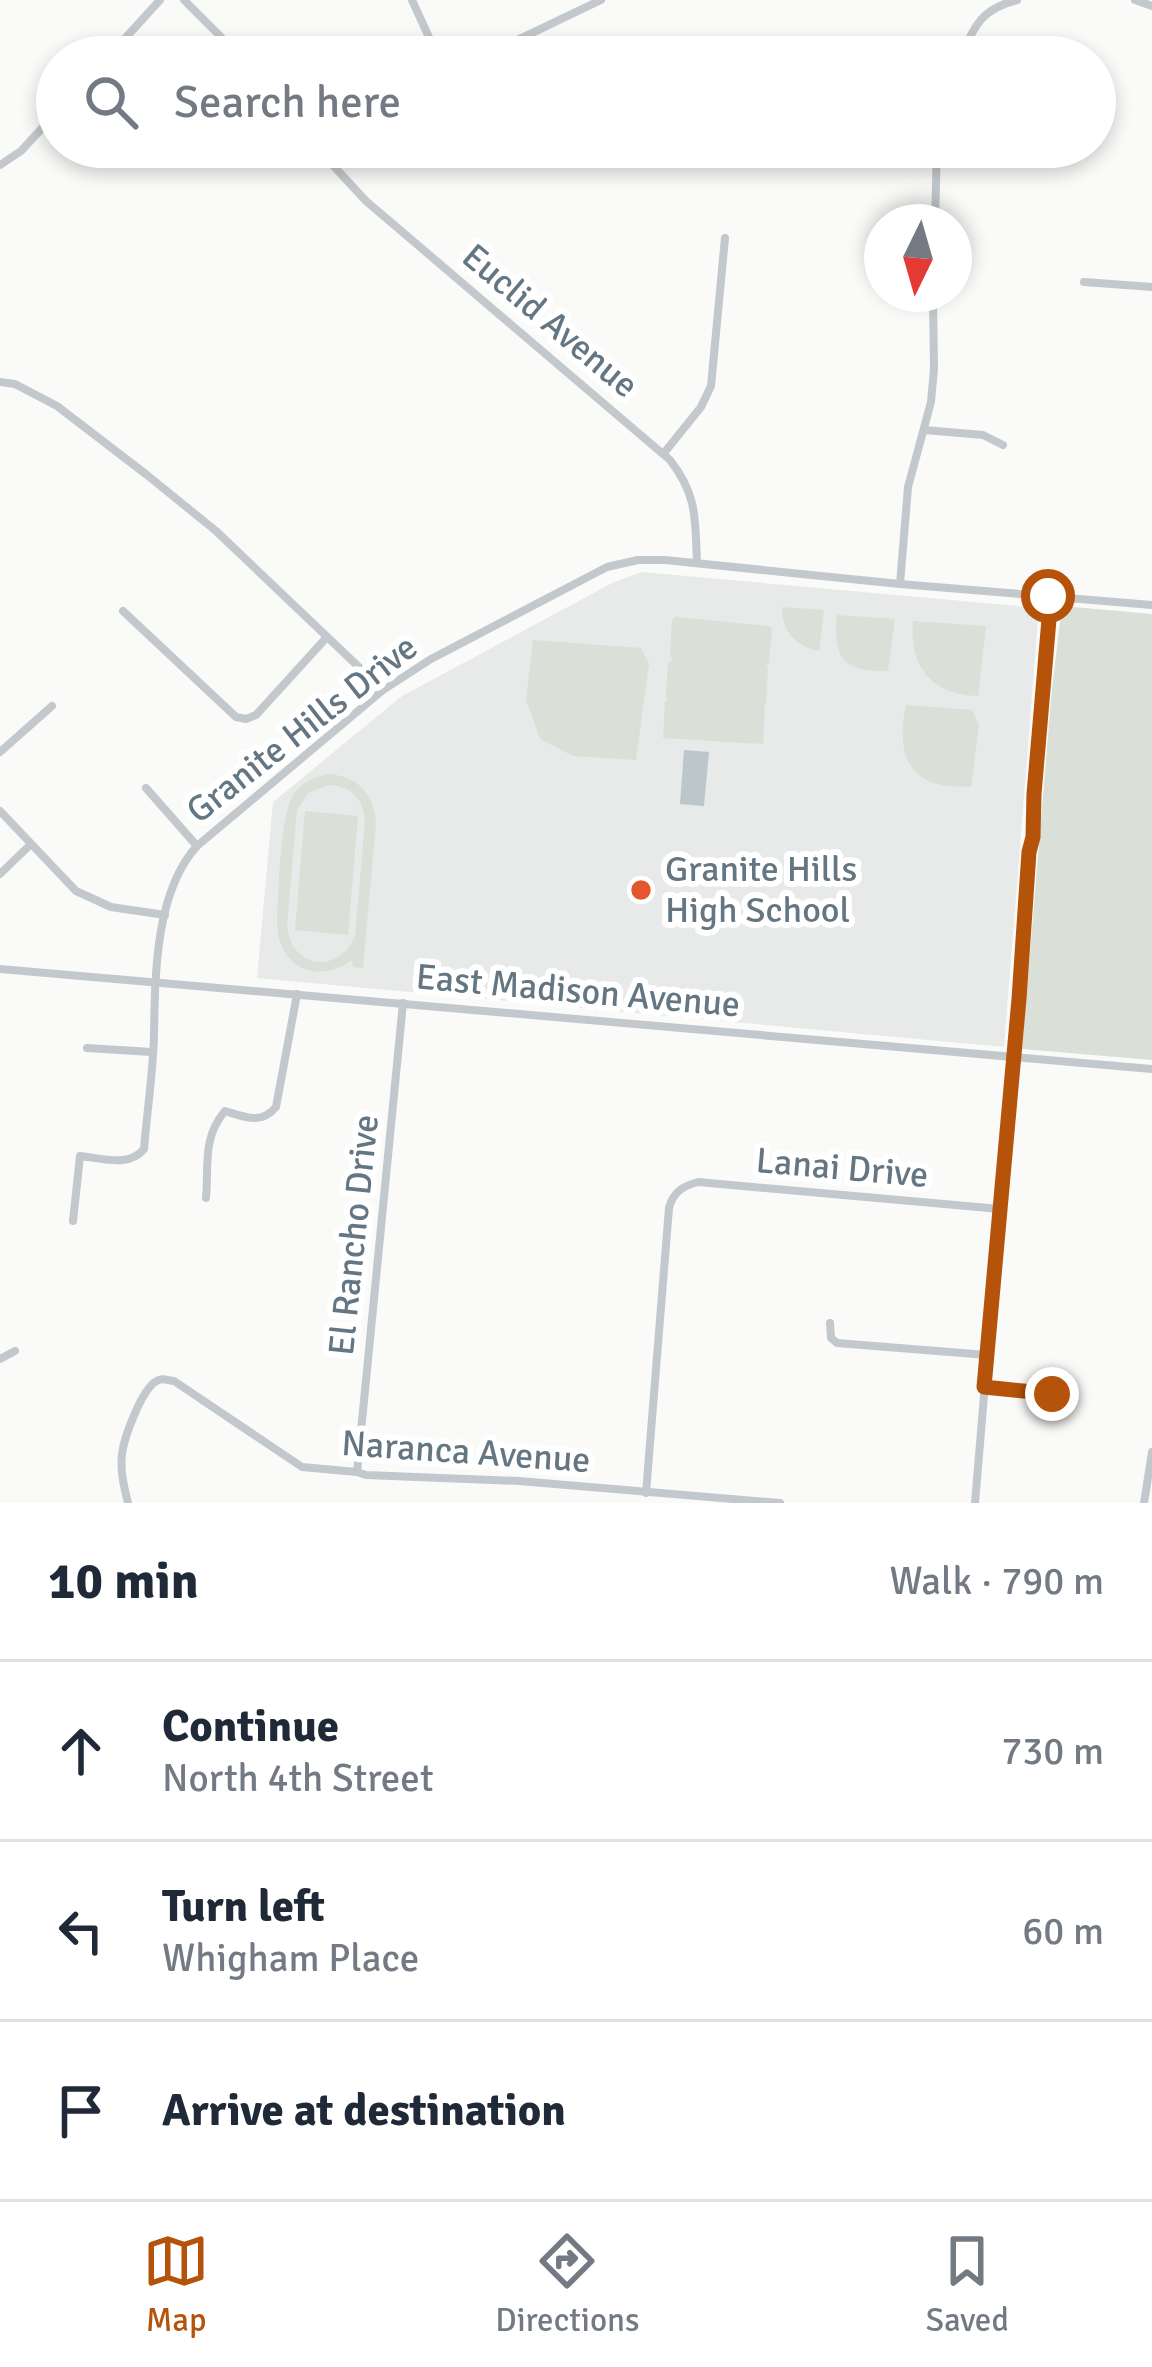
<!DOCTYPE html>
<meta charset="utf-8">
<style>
body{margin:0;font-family:Signika,sans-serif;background:#f6f6f7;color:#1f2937}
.compass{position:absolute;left:864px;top:204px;width:108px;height:108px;border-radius:50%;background:#fff;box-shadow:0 6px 18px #0003;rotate:185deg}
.stop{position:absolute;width:36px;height:36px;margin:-27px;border:9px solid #b45309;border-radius:50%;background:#fff}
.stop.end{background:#b45309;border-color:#fff;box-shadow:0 3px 12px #0008}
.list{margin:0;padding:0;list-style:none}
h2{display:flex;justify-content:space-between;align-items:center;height:156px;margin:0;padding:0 48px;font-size:51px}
h2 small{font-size:39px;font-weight:400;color:#747a83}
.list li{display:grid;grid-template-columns:78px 1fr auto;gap:36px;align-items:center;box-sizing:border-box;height:180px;padding:0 48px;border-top:3px solid #e0e1e3}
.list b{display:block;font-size:45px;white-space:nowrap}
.list p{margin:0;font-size:39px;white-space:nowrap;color:#747a83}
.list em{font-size:39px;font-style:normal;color:#747a83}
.icon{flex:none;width:66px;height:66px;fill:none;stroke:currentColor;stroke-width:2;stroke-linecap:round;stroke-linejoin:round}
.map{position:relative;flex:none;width:1152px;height:1503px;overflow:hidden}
.search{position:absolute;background:#fff;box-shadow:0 6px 18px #0003;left:36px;right:36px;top:36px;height:132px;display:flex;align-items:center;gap:30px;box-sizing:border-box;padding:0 42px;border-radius:66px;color:#747a83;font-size:45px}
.sheet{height:696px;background:#fff}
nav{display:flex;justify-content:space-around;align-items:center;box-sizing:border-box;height:168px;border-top:3px solid #e0e1e3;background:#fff;font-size:33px;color:#747a83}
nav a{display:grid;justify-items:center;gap:6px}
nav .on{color:#b45309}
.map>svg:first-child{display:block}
.built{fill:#e8e9e9}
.green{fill:#dadfd7;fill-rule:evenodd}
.water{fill:#bbc7cb}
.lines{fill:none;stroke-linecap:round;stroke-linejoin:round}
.minor{stroke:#c3c8cc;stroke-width:8}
.route{stroke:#b45309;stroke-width:15}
.poi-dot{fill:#e4572e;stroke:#fff;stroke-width:4.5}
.labels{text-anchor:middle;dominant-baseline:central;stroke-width:12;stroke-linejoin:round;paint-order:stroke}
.street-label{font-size:36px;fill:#657683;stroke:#fff}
.poi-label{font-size:36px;fill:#657683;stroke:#fff;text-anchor:start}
</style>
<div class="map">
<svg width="1152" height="1503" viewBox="0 0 1152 1503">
<rect width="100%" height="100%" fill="#fafaf8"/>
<!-- built -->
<polygon class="built" points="642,572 1039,608 1004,1047 257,978 273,802 402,696 614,582"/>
<!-- green -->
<g class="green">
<polygon points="1062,606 1152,614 1152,1060 1022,1049 1052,688"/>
<path d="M782,607l42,3 -5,41c-23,-4 -38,-21 -37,-44z"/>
<path d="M837,615l58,4 -7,52c-45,1 -55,-12 -51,-56z"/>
<polygon points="675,617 769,626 772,629 769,664 766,666 768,669 766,704 763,706 765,709 763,744 663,738 665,702 668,699 666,696 668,663 673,659 670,656 672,620"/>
<path d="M913,621l73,5 -8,70c-47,-1 -69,-30 -65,-75z"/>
<polygon points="533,640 641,648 649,664 636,760 573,756 540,739 526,700"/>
<path d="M906,705l66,5 7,15 -8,62c-10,-1 -21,0 -30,-2 -41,-9 -42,-47 -35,-80z"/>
<path d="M328,774c29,2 46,19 48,49l-13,145 -10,-1 -1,-7c-35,25 -73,8 -75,-36 2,-30 2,-111 18,-132 9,-11 20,-15 33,-18zM329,785c22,1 35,14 36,37l-10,114c-17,40 -65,32 -68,-11l10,-115 12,-18z"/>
<polygon points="305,811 358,816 348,935 295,930"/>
</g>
<!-- water -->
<polygon class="water" points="684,750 709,752 704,806 680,804"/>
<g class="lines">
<!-- minor -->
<g class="minor">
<polyline points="184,0 241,57"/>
<polyline points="412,0 438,57"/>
<polyline points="1135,0 1152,6"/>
<polyline points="108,57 160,0"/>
<polyline points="482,57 601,0"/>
<path d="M961,57c14,-32 20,-48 56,-57"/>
<path d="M316,147l50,54 304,259c28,36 25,60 27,103"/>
<polyline points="326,158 337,147"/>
<polyline points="0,165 21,151 57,112"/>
<polyline points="935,222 937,147"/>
<polyline points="1084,282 1152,287"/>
<polyline points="0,382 15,384 57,406 147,475 216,531 383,690"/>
<polyline points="924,430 983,435 1003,445"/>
<polyline points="664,453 701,407 711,386 725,238"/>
<polyline points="900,584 908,487 931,402 934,369 933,294"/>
<polyline points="123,611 236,717 246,719 256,715 327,637"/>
<polyline points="0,752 52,706"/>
<polyline points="146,788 197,846"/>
<polyline points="0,811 76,891 111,907 165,915"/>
<polyline points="0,874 31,844"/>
<polyline points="0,969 1152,1069"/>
<polyline points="87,1048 152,1052"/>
<path d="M206,1198c3,-33 -4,-60 19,-87 20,6 36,14 51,-4l21,-113"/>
<path d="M73,1221l7,-65c21,2 49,12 64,-7 3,-37 9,-76 10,-113 1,-60 1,-144 43,-190l186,-156 48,-31 176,-92 31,-7h27l235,24 252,21"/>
<polyline points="830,1323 831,1338 837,1343 987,1355"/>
<polyline points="0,1359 15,1351"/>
<polyline points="984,1387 1061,1394"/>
<polyline points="357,1472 403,1003"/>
<path d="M646,1493l23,-285c4,-16 14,-22 29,-26l302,27"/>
<path d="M128,1503c-4,-16 -8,-32 -6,-49 2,-17 19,-62 33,-72 7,-5 11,-2 19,-1l128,86 55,5 9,3 153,6 261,22"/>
<polyline points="975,1503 1051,596"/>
<polyline points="1144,1503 1152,1452"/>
</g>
</g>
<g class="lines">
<!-- route -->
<polyline class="route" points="1048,596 1051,596 1034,794 1033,837 1029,852 1019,999 984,1387 1052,1394"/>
</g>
<!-- markers -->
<circle class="poi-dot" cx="641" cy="890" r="12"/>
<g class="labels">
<!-- street labels -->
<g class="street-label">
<text transform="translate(550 321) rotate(40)">Euclid Avenue</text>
<text transform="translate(302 729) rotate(-38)">Granite Hills Drive</text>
<text transform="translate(578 991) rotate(5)">East Madison Avenue</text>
<text transform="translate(842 1168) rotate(5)">Lanai Drive</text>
<text transform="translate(354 1235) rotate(-84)">El Rancho Drive</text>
<text transform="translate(466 1452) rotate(4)">Naranca Avenue</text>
</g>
<!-- poi labels -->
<g class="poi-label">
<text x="665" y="869">Granite Hills<tspan x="665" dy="41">High School</tspan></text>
</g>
</g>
</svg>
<svg class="compass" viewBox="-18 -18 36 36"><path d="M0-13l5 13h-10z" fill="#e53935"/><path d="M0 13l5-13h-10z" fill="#747a83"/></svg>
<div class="stop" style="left:1048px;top:596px"></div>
<div class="stop end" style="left:1052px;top:1394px"></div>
<div class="search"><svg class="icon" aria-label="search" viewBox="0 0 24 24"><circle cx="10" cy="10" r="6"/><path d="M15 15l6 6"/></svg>Search here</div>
</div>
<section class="sheet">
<h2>10 min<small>Walk · 790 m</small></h2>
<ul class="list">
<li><svg class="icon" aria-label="ahead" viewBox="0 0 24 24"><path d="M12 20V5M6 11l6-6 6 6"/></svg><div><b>Continue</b><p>North 4th Street</p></div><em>730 m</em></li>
<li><svg class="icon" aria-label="left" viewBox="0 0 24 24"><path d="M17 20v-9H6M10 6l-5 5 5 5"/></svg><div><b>Turn left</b><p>Whigham Place</p></div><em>60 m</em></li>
<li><svg class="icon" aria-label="arrive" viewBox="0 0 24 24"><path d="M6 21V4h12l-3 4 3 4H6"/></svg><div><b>Arrive at destination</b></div></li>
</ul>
</section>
<nav>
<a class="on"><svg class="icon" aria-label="map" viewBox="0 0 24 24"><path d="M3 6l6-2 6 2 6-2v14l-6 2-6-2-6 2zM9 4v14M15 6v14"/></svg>Map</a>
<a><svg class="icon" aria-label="directions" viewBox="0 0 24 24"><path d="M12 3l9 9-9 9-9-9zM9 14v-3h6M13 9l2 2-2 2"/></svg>Directions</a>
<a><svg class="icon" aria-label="saved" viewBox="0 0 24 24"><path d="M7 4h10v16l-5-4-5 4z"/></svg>Saved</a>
</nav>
